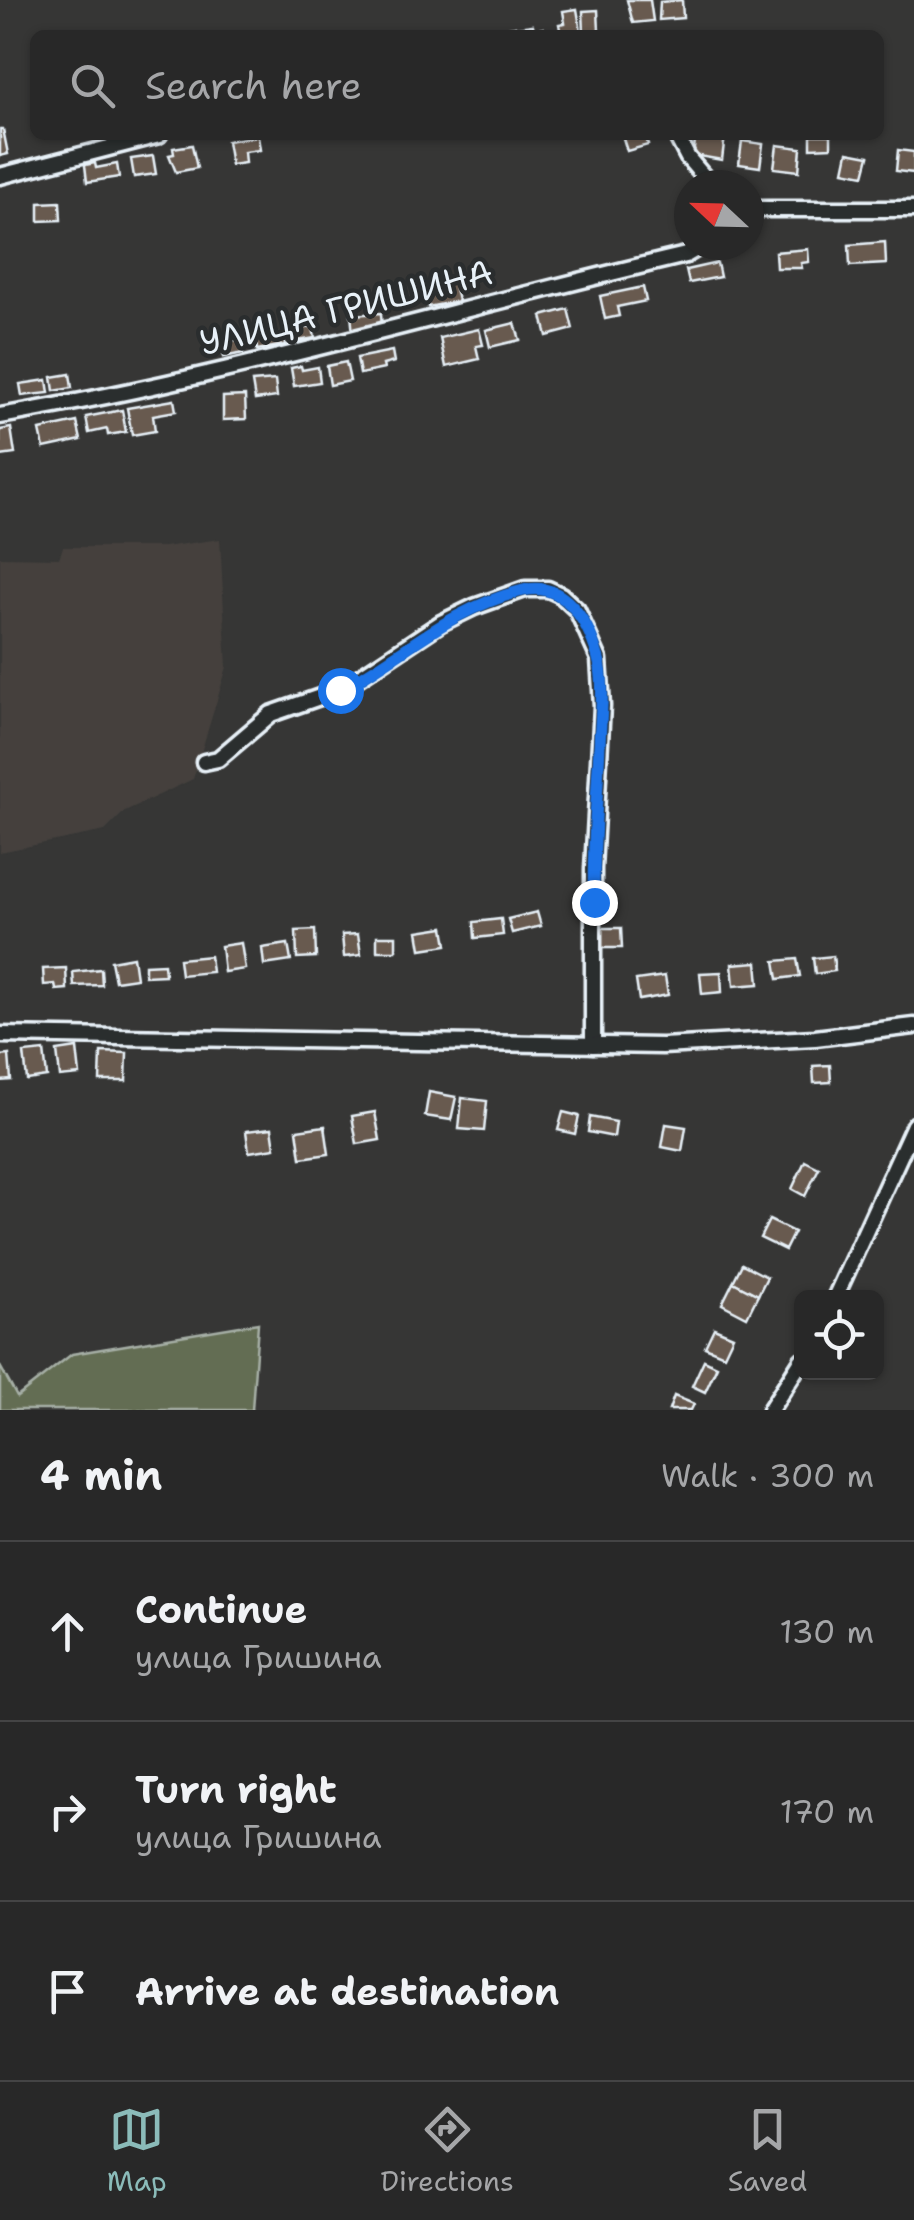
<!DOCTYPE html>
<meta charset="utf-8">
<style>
body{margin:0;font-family:"Shantell Sans",sans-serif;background:#343434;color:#f1f3f6}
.controls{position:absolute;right:30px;bottom:30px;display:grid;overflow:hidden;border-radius:15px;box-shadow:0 2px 8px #0004}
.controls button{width:90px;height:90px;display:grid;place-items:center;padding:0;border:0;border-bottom:2px solid #444445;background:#282828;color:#f1f3f6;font:50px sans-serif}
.compass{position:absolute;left:674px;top:170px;width:90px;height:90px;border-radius:50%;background:#282828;box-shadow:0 2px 8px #0004;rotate:292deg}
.stop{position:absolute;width:30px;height:30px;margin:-22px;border:8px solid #1a73e8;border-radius:50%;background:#fff}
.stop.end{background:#1a73e8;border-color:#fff;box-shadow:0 2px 10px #0008}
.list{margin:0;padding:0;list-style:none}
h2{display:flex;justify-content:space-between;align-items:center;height:130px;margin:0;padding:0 40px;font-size:42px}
h2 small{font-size:32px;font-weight:400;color:#a5a6a8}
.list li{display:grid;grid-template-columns:65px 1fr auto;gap:30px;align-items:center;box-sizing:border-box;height:180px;padding:0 40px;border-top:2px solid #444445}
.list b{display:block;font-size:38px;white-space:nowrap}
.list p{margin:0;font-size:32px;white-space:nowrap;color:#a5a6a8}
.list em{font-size:32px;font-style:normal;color:#a5a6a8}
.icon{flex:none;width:55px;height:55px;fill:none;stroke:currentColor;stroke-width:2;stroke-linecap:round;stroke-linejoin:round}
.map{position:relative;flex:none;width:914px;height:1410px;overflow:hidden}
.search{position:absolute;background:#282828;box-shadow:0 2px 8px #0004;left:30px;right:30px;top:30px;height:110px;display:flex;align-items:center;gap:25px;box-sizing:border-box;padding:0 35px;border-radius:15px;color:#a5a6a8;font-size:38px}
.sheet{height:670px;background:#282828}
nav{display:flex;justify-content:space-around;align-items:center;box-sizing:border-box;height:140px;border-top:2px solid #444445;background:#282828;font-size:28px;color:#a5a6a8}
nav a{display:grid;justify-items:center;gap:5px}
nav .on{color:#8bbbb9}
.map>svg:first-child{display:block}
.built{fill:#45413d}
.green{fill:#646d53;stroke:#a6afa6;stroke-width:2.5}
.building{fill:#685a4f;stroke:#e8f1f8;stroke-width:2.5}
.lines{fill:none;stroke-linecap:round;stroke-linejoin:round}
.street-casing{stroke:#e8f1f8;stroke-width:21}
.street{stroke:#2a2d2e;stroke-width:14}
.route{stroke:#1a73e8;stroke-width:12}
.labels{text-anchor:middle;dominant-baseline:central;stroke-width:9;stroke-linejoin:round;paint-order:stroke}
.street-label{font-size:35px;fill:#e8f1f8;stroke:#2a2d2e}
</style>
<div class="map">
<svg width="914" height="1410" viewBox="0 0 914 1410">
<rect width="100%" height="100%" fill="#363635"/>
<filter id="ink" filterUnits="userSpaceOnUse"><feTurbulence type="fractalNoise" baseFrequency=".01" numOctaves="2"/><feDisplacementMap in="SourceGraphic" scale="20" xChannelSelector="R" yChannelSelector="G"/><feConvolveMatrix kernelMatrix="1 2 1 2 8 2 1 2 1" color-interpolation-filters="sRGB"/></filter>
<g filter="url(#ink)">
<!-- built -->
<polygon class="built" points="220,539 227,667 193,779 125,811 105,831 0,852 0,557 59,558 63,547 164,547"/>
<!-- green -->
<polygon class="green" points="258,1323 252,1410 0,1410 0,1366 17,1397 72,1354"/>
<!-- building -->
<g class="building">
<polygon points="627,0 650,0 653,21 633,23"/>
<polygon points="682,0 683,18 659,20 660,2"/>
<polygon points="577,9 581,32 561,35 559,24 565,23 563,11"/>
<polygon points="598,10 599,31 584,32 583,11"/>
<polygon points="533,25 534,30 543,28 544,35 519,35 517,27"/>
<polygon points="515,26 516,35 491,35 491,30"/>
<polygon points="449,30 449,35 415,35"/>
<polygon points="0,129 3,129 8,154 0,156"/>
<polygon points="622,135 645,135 648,145 627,151"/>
<polygon points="696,135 725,135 722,160 693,155"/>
<polygon points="811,135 831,135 831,147 811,148"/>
<polygon points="258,136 260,150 244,152 245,163 231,165 227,141"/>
<polygon points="742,141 763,144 760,167 739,164"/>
<polygon points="192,145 197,168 176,172 169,155 174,154 173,148"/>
<polygon points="777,145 801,148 799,171 774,168"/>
<polygon points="898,150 914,152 914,173 896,171"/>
<polygon points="848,152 869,156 864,175 844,171"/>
<polygon points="153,156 156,174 134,177 131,159"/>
<polygon points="95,163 96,168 117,164 119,177 87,182 85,165"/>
<polygon points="60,202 61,220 39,221 39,203"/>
<polygon points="885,242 886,264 850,266 849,245"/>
<polygon points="808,249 809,262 801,263 802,268 776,268 775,252"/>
<polygon points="717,263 720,277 689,283 686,270"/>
<polygon points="453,279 458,301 428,307 425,293 442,290 440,282"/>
<polygon points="643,287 646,301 617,307 619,316 605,319 600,296"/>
<polygon points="568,309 573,329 547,336 542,316"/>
<polygon points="381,313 382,331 353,334 351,315"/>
<polygon points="515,323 520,340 490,347 486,330"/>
<polygon points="313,327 315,338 298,341 297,329"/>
<polygon points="479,329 483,345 476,346 479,359 446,367 440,338"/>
<polygon points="284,334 285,345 257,350 256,339"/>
<polygon points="241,339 243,353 224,357 221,343"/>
<polygon points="392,351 394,362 383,365 384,369 360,374 357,358"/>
<polygon points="346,362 350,381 330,385 327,366"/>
<polygon points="301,366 302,370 318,367 320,382 294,386 291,368"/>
<polygon points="70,374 72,388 54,391 52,377"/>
<polygon points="47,380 49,393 22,396 20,384"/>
<polygon points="275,380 277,397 255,400 252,382"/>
<polygon points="245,396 246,419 223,420 223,397"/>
<polygon points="174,400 176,411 153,415 155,431 132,435 127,408"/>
<polygon points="122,410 126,432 108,435 107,429 89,433 86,417"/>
<polygon points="77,422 81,440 44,448 40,430"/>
<polygon points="11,428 15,454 0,456 0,430"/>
<polygon points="537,912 541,926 512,933 508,919"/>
<polygon points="501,919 503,935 475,938 474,922"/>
<polygon points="444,927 447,945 421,949 418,931"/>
<polygon points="599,928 621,928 622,948 600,948"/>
<polygon points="315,930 316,957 297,958 296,931"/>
<polygon points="358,934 361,955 344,957 342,935"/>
<rect x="377" y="936" width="19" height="15"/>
<polygon points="241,943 245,969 224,972 221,946"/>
<polygon points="288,944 291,961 264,965 262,948"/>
<polygon points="210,956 212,972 181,975 179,959"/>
<polygon points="833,956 835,971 815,974 813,958"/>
<polygon points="133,957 136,978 115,981 111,961"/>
<polygon points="797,959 800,976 778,979 775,961"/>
<polygon points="757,962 759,984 734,986 732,964"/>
<polygon points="164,964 165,975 145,976 145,965"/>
<polygon points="66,968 67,989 56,990 55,984 44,985 43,969"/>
<polygon points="101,969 102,985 74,986 73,972"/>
<polygon points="721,972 722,992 702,994 700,973"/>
<polygon points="665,976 668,995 639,1000 636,980"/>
<polygon points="77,1048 80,1075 60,1077 57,1051"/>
<polygon points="44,1051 47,1077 27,1080 24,1053"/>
<polygon points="101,1052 127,1053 126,1081 100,1081"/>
<polygon points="9,1055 11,1080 0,1081 0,1056"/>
<polygon points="830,1065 831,1082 814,1083 813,1066"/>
<polygon points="429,1092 456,1097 451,1120 425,1116"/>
<polygon points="462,1098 487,1101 484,1131 459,1129"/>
<polygon points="375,1112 380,1140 357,1144 352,1116"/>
<polygon points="563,1112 579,1116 575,1134 558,1130"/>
<polygon points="590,1117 616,1122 614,1137 588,1132"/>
<polygon points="666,1124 686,1127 682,1151 662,1147"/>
<polygon points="325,1126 329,1154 301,1158 297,1130"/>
<polygon points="272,1128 275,1148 249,1152 246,1131"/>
<polygon points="805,1161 819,1168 805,1196 792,1189"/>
<polygon points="769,1220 794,1232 785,1250 760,1238"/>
<polygon points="742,1264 767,1277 758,1295 733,1282"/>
<polygon points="733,1282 758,1295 747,1317 722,1304"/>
<polygon points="714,1328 733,1336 724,1355 705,1347"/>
<polygon points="704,1360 717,1366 705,1392 692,1386"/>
<polygon points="674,1396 694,1404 691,1410 669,1410"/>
</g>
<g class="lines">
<defs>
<g id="street">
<polyline points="676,135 688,158 711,185"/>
<polyline points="0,176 159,135"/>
<polyline points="749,209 914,209"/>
<path d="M0,416c231,-39 458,-108 686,-161l17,-10"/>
<polyline points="204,762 218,759 271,714 340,690 441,623 474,607 525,589 548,589 561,595 577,610 599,659 602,706 593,869 593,1045"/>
<polyline points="0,1035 662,1046 815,1038 914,1026"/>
<polyline points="835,1298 914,1125"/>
<polyline points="770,1410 802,1360"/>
</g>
</defs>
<!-- street casing -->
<use href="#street" class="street-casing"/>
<!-- street -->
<use href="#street" class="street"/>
</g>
</g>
<g class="lines" filter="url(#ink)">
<!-- route -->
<path class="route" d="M340,690c63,-34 109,-81 181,-99 43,-12 67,30 77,66 7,23 3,53 2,77 -2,56 -8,112 -6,168"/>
</g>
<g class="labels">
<!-- street labels -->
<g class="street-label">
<text transform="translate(346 307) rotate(-14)">УЛИЦА ГРИШИНА</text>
</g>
</g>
</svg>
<div class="controls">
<button><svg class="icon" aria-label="locate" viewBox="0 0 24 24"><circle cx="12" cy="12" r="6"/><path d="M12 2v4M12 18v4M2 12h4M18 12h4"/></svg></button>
</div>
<svg class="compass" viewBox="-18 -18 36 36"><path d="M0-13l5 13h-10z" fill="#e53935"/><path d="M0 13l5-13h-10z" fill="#a5a6a8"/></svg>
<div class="stop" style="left:340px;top:690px"></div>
<div class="stop end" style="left:594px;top:902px"></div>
<div class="search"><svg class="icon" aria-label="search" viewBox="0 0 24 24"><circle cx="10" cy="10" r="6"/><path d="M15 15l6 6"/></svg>Search here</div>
</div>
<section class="sheet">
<h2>4 min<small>Walk · 300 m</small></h2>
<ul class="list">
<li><svg class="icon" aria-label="ahead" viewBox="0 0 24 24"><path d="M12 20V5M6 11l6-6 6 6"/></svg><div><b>Continue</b><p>улица Гришина</p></div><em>130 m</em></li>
<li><svg class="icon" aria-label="right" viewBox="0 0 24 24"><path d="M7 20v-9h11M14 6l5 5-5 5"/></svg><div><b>Turn right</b><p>улица Гришина</p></div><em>170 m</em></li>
<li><svg class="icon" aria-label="arrive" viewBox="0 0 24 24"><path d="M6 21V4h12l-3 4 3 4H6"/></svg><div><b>Arrive at destination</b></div></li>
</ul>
</section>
<nav>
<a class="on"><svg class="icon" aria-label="map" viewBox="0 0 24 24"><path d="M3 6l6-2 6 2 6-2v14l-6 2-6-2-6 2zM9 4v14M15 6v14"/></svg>Map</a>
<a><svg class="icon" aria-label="directions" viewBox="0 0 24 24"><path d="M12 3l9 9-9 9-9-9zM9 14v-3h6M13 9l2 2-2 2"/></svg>Directions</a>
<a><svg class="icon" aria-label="saved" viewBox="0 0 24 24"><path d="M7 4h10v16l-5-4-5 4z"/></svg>Saved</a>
</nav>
